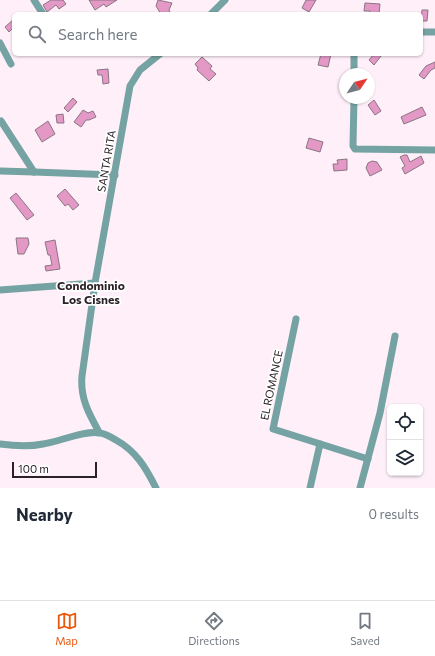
<!DOCTYPE html>
<style>
body{margin:0;font-family:Commissioner,sans-serif;background:#f2f2f3;color:#1f2937}
.controls{position:absolute;right:12px;bottom:12px;display:grid;overflow:hidden;border-radius:6px;box-shadow:0 1px 3px #0004}
.controls button{width:36px;height:36px;display:grid;place-items:center;padding:0;border:0;border-bottom:1px solid #e0e1e3;background:#fff;color:#1f2937;font:20px sans-serif}
.compass{position:absolute;left:339px;top:68px;width:36px;height:36px;border-radius:50%;background:#fff;box-shadow:0 1px 3px #0004;rotate:55deg}
.scale{position:absolute;left:12px;bottom:10px;width:85px;box-sizing:border-box;padding-left:4px;border:2px solid #2b2227;border-top:0;font-size:11px;line-height:14px;white-space:nowrap;color:#2b2227;-webkit-text-stroke:3px #fff;paint-order:stroke}
.list{margin:0;padding:0;list-style:none}
h2{display:flex;justify-content:space-between;align-items:center;height:52px;margin:0;padding:0 16px;font-size:17px}
h2 small{font-size:13px;font-weight:400;color:#747a83}
.icon{flex:none;width:22px;height:22px;fill:none;stroke:currentColor;stroke-width:2;stroke-linecap:round;stroke-linejoin:round}
.map{position:relative;flex:none;width:435px;height:488px;overflow:hidden}
.search{position:absolute;background:#fff;box-shadow:0 1px 3px #0004;left:12px;right:12px;top:12px;height:44px;display:flex;align-items:center;gap:10px;box-sizing:border-box;padding:0 14px;border-radius:6px;color:#747a83;font-size:15px}
.sheet{height:112px;background:#fff}
nav{display:flex;justify-content:space-around;align-items:center;box-sizing:border-box;height:56px;border-top:1px solid #e0e1e3;background:#fff;font-size:11px;color:#747a83}
nav a{display:grid;justify-items:center;gap:2px}
nav .on{color:#ea580c}
.map>svg:first-child{display:block}
.building{fill:#e398c6;stroke:#8b7582}
.lines{fill:none;stroke-linecap:round;stroke-linejoin:round}
.minor{stroke:#75a2a2;stroke-width:7}
.labels{text-anchor:middle;dominant-baseline:central;stroke-width:3.5;stroke-linejoin:round;paint-order:stroke}
.street-label{font-size:11px;fill:#2b2227;stroke:#fff}
.neighbourhood-label{font-size:12px;font-weight:bold;fill:#2b2227;stroke:#fff}
</style>
<div class="map">
<svg width="435" height="488" viewBox="0 0 435 488">
<rect width="100%" height="100%" fill="#feeff8"/>
<!-- building -->
<g class="building">
<polygon points="51,0 63,0 66,4 59,9 56,5 47,12 43,5"/>
<polygon points="89,0 117,0 106,7 104,4 95,10"/>
<polygon points="158,0 172,3 169,10 171,14 161,14 156,6"/>
<polygon points="306,0 316,0 309,12 302,8"/>
<polygon points="365,3 380,4 379,14 370,13 370,11 364,11"/>
<polygon points="422,10 428,10 427,21 421,21"/>
<polygon points="14,19 14,27 9,32 5,27"/>
<polygon points="321,54 331,54 328,67 318,65"/>
<polygon points="374,54 379,54 381,56 374,65 369,60"/>
<polygon points="202,57 212,66 210,69 216,74 209,81 197,70 198,68 195,64"/>
<polygon points="435,62 435,68 431,70 424,79 419,75 426,66"/>
<polygon points="108,69 109,83 103,84 102,75 98,75 97,70"/>
<polygon points="73,98 77,102 68,112 64,108"/>
<polygon points="374,100 381,111 375,115 368,105"/>
<polygon points="422,107 426,115 404,124 401,117"/>
<polygon points="83,110 88,113 93,111 96,117 89,120 86,120 81,127 74,122"/>
<polygon points="63,114 64,123 57,123 56,115"/>
<polygon points="48,121 55,134 42,142 35,130"/>
<polygon points="309,138 323,142 320,152 306,148"/>
<polygon points="404,155 407,155 410,162 421,156 424,163 405,174 402,168 405,166 400,157"/>
<polygon points="347,159 347,170 334,171 333,164 338,164 337,160"/>
<polygon points="372,161 377,162 382,170 370,176 366,168 368,163"/>
<polygon points="65,189 79,205 73,210 68,204 65,206 57,196"/>
<polygon points="16,193 34,215 27,220 10,198"/>
<polygon points="16,238 28,238 29,244 24,254 18,254"/>
<polygon points="55,240 60,269 46,271 45,266 52,265 50,255 48,255 45,242"/>
</g>
<g class="lines">
<!-- minor -->
<g class="minor">
<polyline points="34,0 43,14"/>
<polyline points="211,14 225,0"/>
<polyline points="421,32 435,32"/>
<polyline points="0,43 11,64"/>
<polyline points="354,74 354,54"/>
<polyline points="354,98 353,146 355,149 435,150"/>
<polyline points="1,121 34,172"/>
<polyline points="0,171 34,172 115,175"/>
<polyline points="0,290 95,283"/>
<polyline points="296,319 273,429 368,459"/>
<path d="M99,432c-10,-18 -19,-34 -17,-56l13,-93 35,-197 10,-16 20,-16"/>
<path d="M0,444c14,2 29,3 43,0 15,-2 42,-14 56,-11 6,0 12,4 17,7 20,11 30,28 40,48"/>
<polyline points="310,488 320,444"/>
<polyline points="360,488 380,413 395,336"/>
</g>
</g>
<g class="labels">
<!-- street labels -->
<g class="street-label">
<text transform="translate(106 161) rotate(-80)">SANTA RITA</text>
<text transform="translate(271 385) rotate(-78)">EL ROMANCE</text>
</g>
<!-- neighbourhood labels -->
<g class="neighbourhood-label">
<text x="91" y="285">Condominio<tspan x="91" dy="14">Los Cisnes</tspan></text>
</g>
</g>
</svg>
<div class="controls">
<button><svg class="icon" aria-label="locate" viewBox="0 0 24 24"><circle cx="12" cy="12" r="6"/><path d="M12 2v4M12 18v4M2 12h4M18 12h4"/></svg></button>
<button><svg class="icon" aria-label="layers" viewBox="0 0 24 24"><path d="M12 4l9 5-9 5-9-5zM3 14l9 5 9-5"/></svg></button>
</div>
<svg class="compass" viewBox="-18 -18 36 36"><path d="M0-13l5 13h-10z" fill="#e53935"/><path d="M0 13l5-13h-10z" fill="#747a83"/></svg>
<div class="scale">100 m</div>
<div class="search"><svg class="icon" aria-label="search" viewBox="0 0 24 24"><circle cx="10" cy="10" r="6"/><path d="M15 15l6 6"/></svg>Search here</div>
</div>
<section class="sheet">
<h2>Nearby<small>0 results</small></h2>
<ul class="list">
</ul>
</section>
<nav>
<a class="on"><svg class="icon" aria-label="map" viewBox="0 0 24 24"><path d="M3 6l6-2 6 2 6-2v14l-6 2-6-2-6 2zM9 4v14M15 6v14"/></svg>Map</a>
<a><svg class="icon" aria-label="directions" viewBox="0 0 24 24"><path d="M12 3l9 9-9 9-9-9zM9 14v-3h6M13 9l2 2-2 2"/></svg>Directions</a>
<a><svg class="icon" aria-label="saved" viewBox="0 0 24 24"><path d="M7 4h10v16l-5-4-5 4z"/></svg>Saved</a>
</nav>
